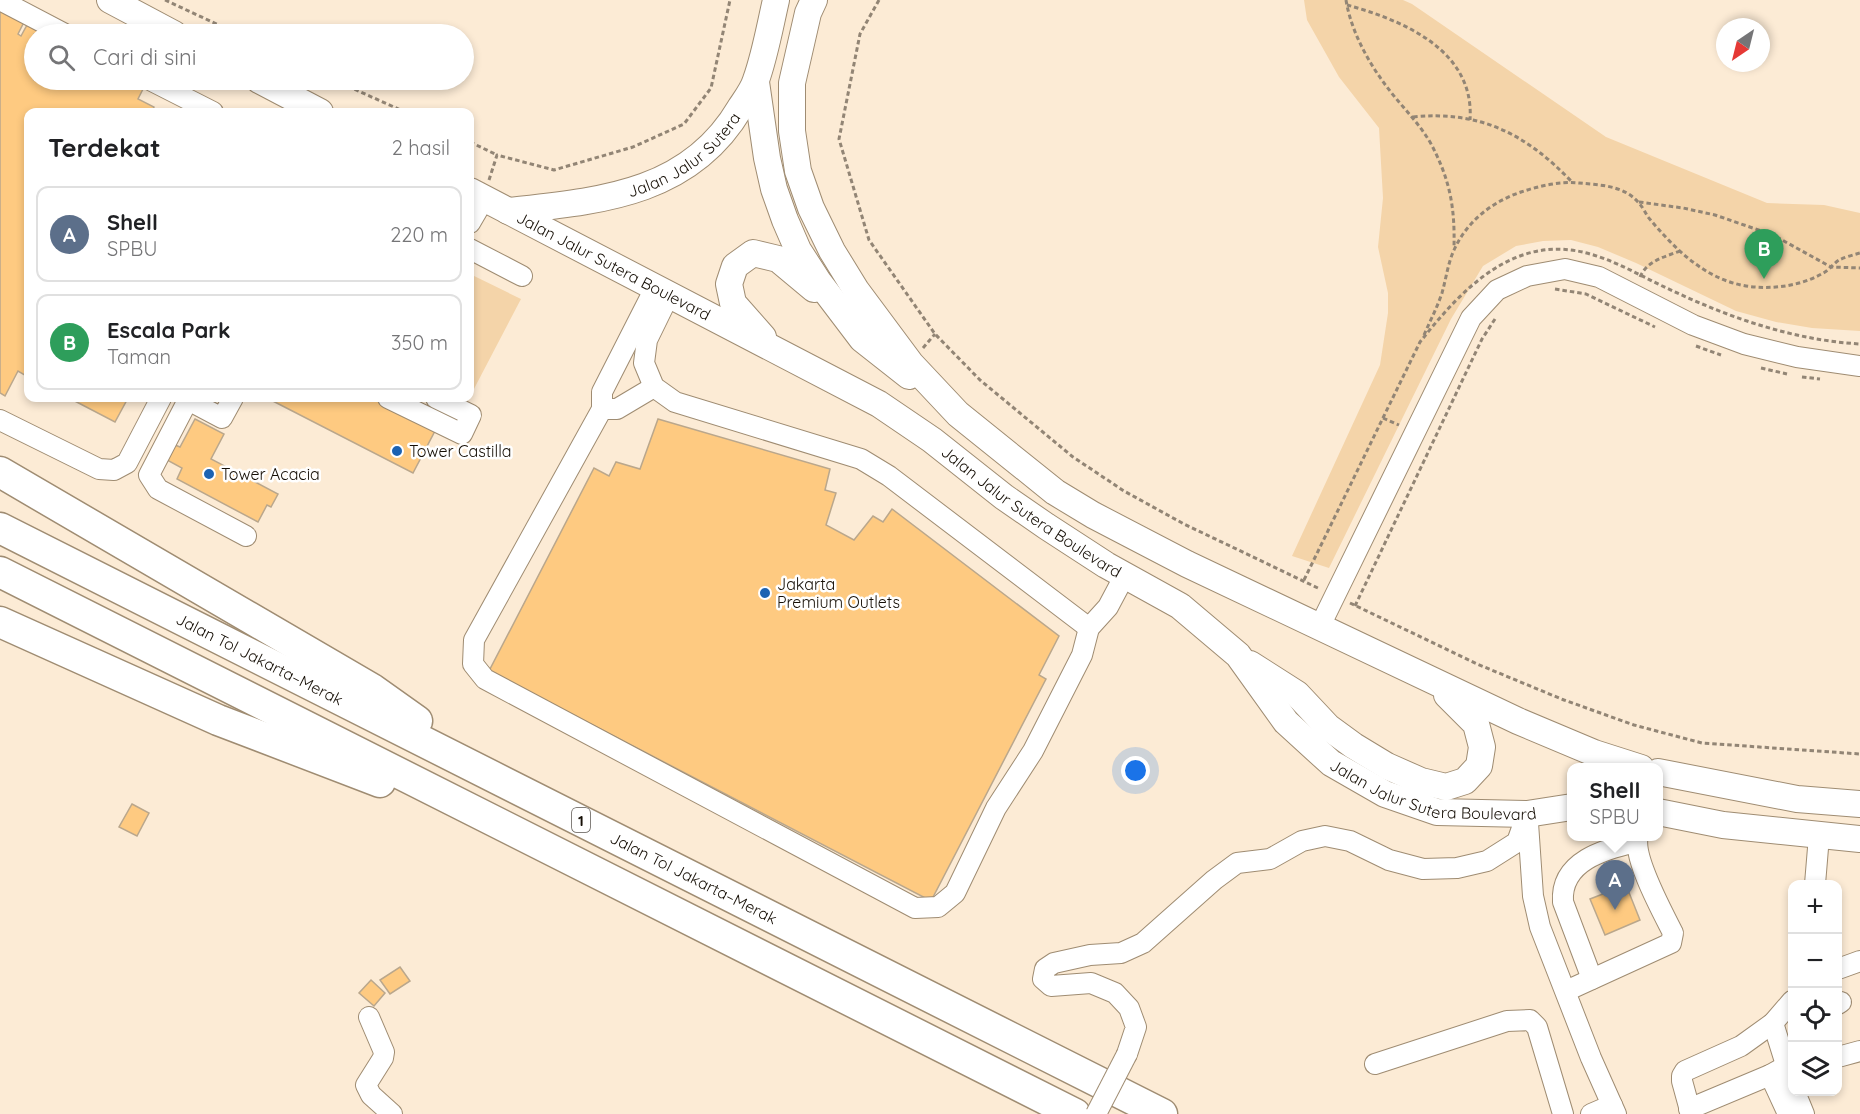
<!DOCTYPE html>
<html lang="id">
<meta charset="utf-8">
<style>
body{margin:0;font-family:Quicksand,sans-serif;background:#f6f6f6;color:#202124}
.controls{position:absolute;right:18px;bottom:18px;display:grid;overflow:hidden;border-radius:12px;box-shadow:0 3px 9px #0003}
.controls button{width:54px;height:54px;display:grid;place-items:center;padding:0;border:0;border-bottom:2px solid #e0e0e0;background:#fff;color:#202124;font:30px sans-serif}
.compass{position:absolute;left:1716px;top:18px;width:54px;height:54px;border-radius:50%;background:#fff;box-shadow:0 3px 9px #0003;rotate:215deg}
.you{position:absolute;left:1136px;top:771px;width:21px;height:21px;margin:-15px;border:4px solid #fff;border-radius:50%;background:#1a73e8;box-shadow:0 0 0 9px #1a73e833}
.badge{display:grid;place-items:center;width:39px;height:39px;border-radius:50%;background:#1c62b2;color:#fff;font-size:20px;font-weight:700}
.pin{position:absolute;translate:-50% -50px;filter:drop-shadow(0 2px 3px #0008)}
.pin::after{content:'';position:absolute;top:32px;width:21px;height:18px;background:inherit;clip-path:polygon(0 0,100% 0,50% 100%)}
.popup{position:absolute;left:1567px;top:763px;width:96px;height:78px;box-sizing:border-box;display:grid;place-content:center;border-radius:12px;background:#fff;filter:drop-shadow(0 2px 4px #0005);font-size:20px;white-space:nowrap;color:#757577}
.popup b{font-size:22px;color:#202124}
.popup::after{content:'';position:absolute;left:50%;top:100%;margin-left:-12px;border:12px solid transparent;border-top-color:#fff}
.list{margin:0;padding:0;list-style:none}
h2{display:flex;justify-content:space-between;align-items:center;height:78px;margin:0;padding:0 24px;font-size:26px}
h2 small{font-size:20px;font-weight:400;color:#757577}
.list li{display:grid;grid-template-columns:39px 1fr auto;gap:18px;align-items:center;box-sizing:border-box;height:96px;margin:0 12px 12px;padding:0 12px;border:2px solid #e0e0e0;border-radius:12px}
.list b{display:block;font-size:22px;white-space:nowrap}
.list p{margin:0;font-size:20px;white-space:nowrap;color:#757577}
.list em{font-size:20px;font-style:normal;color:#757577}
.icon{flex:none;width:33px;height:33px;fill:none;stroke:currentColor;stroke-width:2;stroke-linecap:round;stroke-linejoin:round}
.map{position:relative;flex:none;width:1860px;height:1114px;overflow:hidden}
.search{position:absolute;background:#fff;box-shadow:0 3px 9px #0003;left:24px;top:24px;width:450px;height:66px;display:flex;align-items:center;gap:15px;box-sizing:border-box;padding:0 21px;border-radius:33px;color:#757577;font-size:22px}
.panel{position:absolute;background:#fff;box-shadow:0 3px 9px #0003;left:24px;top:108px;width:450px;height:294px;border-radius:12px}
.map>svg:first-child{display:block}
.green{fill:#f4d4a9}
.building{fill:#feca81;stroke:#baa78c;stroke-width:1.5}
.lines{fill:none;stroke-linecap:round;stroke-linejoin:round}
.minor-casing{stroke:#9f8c72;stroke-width:22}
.major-casing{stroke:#9f8c72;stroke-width:28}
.highway-casing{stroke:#9f8c72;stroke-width:33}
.path{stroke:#928575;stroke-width:3;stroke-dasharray:4.5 3;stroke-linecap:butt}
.minor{stroke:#fff;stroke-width:20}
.major{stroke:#fff;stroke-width:26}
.highway{stroke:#fff;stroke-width:30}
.minor-bridge-casing{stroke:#9f8c72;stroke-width:22;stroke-linecap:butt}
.minor-bridge{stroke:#fff;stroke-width:20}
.poi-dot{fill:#1c62b2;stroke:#fff;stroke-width:2}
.labels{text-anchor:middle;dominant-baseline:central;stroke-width:5;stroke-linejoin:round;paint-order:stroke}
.shield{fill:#fff;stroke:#5c5751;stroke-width:1.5}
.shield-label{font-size:15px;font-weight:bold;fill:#160f06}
.street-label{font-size:16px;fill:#160f06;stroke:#fff}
.poi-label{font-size:16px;fill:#160f06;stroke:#fff;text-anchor:start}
</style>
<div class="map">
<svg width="1860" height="1114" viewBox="0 0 1860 1114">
<rect width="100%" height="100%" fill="#fcebd5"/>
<!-- green -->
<g class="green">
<polygon points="1304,0 1403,0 1412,4 1606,137 1767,203 1824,205 1860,213 1860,331 1812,328 1776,322 1736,311 1636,263 1598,247 1571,240 1543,241 1516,246 1483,266 1451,319 1329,568 1292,556 1380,365 1388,313 1388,293 1378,247 1383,198 1379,128 1339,77 1307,20"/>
<polygon points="470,274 521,299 464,408 443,398 470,398"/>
</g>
<!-- building -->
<g class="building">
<polygon points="0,7 25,20 18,34 21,36 27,25 44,34 34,34 34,80 130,80 144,87 138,99 154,107 152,112 28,112 28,377 18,371 5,396 0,393"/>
<polygon points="69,398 128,398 115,422"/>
<polygon points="267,398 376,398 436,429 413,473"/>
<polygon points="195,419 224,434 211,459 278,494 271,507 267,505 258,522 177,479 182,468 167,460 175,445 180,447"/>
<polygon points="658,419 830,469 825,490 836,493 826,525 854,540 873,516 883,522 892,509 1059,636 1039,675 1046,679 931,901 489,671 594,468 609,476 616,462 640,469"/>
<polygon points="132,804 149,813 137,836 119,827"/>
<polygon points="1626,885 1640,920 1605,935 1590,899"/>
<polygon points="400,967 410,981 390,994 380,980"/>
<polygon points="371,980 385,993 374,1006 359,993"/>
</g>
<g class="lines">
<defs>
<g id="minor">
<polyline points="0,0 65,34"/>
<polyline points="150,80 213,112"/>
<polyline points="470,223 484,199"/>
<polyline points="470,249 522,276"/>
<polyline points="669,295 647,340 644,363 654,387 675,402 861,459 889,476 1089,628"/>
<polyline points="654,387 617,409 602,409 474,640 473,664 485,679 915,908 938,907 955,893 996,808 1033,751 1082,655 1089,628 1108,607 1125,575"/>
<polyline points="189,398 188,400 222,418 233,398"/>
<polyline points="388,398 462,434 471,415 436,398"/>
<polyline points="188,400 149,475 158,489 246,536"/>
<polyline points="602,409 602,392 655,288"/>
<polyline points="0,420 99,469 114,470 127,463 161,398"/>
<polyline points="1320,626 1471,318 1497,290 1527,276 1565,269 1599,277 1693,325 1744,344 1797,357 1860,366"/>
<polyline points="1528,823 1533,896 1540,927 1591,1058 1616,1114"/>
<polyline points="1815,884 1819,836"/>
<polyline points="1838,969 1860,961"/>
<path d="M1592,979l-29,-77c-3,-41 42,-53 73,-60"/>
<path d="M1566,991l105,-48 2,-10c-10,-20 -41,-76 -35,-97"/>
<polyline points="1838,1004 1841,1002"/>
<polyline points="369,1017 384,1052 383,1058 366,1085 371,1095 392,1114"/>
<polyline points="1773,1023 1792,1084"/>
<polyline points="1127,1054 1136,1027 1129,1008 1115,993 1091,983 1051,986 1043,979 1045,969 1054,963 1090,955 1121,953 1143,943 1214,880 1237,863 1270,859 1302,841 1325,836 1350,841 1389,860 1423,869 1457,868 1487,861 1517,842 1527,814"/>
<polyline points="1838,1057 1860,1051"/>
<polyline points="1375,1064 1507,1021 1530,1020 1537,1027 1563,1114"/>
<polyline points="1770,1075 1788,1114"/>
<polyline points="1795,1092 1804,1114"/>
<polyline points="1689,1109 1770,1075 1786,1066 1792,1065"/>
<polyline points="1591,1114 1612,1105"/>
<polyline points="1691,1114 1682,1081 1682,1076 1685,1071 1741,1046 1773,1023 1792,1001"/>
</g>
<g id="major">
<polyline points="110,0 174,34"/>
<polyline points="814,0 808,13 792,83 792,131 798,171 811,208 832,251 856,290 911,364 958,414 1055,492 1093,515 1187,564 1518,721 1594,753 1641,768"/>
<polyline points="259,80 320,112"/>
<polyline points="756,82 767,158 774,189 785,220 798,250 818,281 862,339 909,376"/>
<path id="s1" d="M470,191l409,213 53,36 72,57 42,29 60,39 74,41 58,49 48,67 45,41 54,31 52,18 90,2 45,-7"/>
<path id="s2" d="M508,211c90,-10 181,-16 232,-103 6,-9 13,-18 16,-28 9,-25 14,-54 20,-80"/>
<polyline points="763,337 733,303 729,284 735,266 753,253 778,259 814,289"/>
<polyline points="1250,664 1297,694 1328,727 1354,746 1387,766 1421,781 1446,787 1465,781 1479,766 1482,747 1476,724 1447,695"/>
<polyline points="1658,772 1797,799 1860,804"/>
<polyline points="1658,812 1723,825 1860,839"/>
</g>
<g id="highway">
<polyline points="0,472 372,689 417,721"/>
<path id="s3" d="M0,528l1162,586"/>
<polyline points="0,572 1075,1114"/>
<polyline points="0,622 218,720 380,782"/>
</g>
</defs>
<!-- minor casing -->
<use href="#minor" class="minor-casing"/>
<!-- major casing -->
<use href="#major" class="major-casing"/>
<!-- highway casing -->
<use href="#highway" class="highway-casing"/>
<!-- path -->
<g class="path">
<polyline points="165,0 238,34"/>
<polyline points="879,0 860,34 839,139 869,240 935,334 980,380 1073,457 1124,491 1184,524 1320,589"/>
<path d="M1346,0c6,37 29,74 53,102 11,13 22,25 31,40 20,37 25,65 24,106"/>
<path d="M1347,5c55,15 128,45 123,115"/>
<polyline points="334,80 405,112"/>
<path d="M1413,117c68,-7 114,18 159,65"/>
<polyline points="470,142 497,155"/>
<polyline points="489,180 497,155 554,170 633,147 684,124 711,88 730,0"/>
<polyline points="1639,202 1683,208 1715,215 1773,235 1831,267 1860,268"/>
<path d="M1640,277c7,-16 24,-20 40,-26"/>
<polyline points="1555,289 1586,294 1655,327"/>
<path d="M1424,335c6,-14 13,-27 18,-42 4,-14 6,-30 12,-43 13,-29 38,-48 67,-58 18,-6 39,-11 58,-9 20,2 44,2 59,19 4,4 7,10 10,15 26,31 56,62 98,69 26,4 56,0 79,-14 5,-3 9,-9 14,-12 6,-3 14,-5 21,-7"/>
<polyline points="1696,346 1721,355"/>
<polyline points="923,348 935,334"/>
<polyline points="1761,368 1787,374"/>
<polyline points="1802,377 1820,379"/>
<polyline points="1383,418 1399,425"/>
<path d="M1304,580l116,-238c42,-53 95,-110 170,-88 29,8 56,25 83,37 60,28 121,49 187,53"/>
<polyline points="1350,603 1477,664 1564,700 1634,725 1702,743 1860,754"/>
<polyline points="1355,606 1482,339 1495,319"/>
</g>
<!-- minor -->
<use href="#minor" class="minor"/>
<!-- major -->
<use href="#major" class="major"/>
<!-- highway -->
<use href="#highway" class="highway"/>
<defs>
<polyline id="minor-bridge" points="1096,1114 1127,1054"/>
</defs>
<!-- minor-bridge casing -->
<use href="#minor-bridge" class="minor-bridge-casing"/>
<!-- minor-bridge -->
<use href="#minor-bridge" class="minor-bridge"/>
</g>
<!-- markers -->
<g class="poi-dot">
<circle cx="397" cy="451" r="6"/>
<circle cx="209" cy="474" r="6"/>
<circle cx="765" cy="593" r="6"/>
</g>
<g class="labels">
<!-- shield labels -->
<rect class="shield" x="572" y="808" width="18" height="24" rx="4.5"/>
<g class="shield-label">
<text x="581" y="820">1</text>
</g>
<!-- street labels -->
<g class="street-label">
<text stroke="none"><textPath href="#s2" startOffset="190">Jalan Jalur Sutera</textPath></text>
<text stroke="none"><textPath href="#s1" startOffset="162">Jalan Jalur Sutera Boulevard</textPath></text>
<text stroke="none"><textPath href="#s1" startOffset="648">Jalan Jalur Sutera Boulevard</textPath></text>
<text stroke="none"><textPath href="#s3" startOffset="291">Jalan Tol Jakarta–Merak</textPath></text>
<text stroke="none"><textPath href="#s1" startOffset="1152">Jalan Jalur Sutera Boulevard</textPath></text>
<text stroke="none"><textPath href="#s3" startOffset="777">Jalan Tol Jakarta–Merak</textPath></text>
</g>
<!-- poi labels -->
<g class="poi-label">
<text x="409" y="451">Tower Castilla</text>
<text x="221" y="474">Tower Acacia</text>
<text x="777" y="584">Jakarta<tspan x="777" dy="18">Premium Outlets</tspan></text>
</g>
</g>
</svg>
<div class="controls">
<button>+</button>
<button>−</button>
<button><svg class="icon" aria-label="locate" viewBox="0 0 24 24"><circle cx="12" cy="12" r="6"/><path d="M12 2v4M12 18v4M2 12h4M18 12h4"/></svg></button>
<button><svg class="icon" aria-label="layers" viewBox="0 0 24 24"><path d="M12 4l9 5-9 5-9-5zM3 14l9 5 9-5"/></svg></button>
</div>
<svg class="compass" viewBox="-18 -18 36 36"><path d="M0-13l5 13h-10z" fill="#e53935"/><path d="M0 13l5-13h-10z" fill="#757577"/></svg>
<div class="you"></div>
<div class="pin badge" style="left:1615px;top:910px;background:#5c6f8a">A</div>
<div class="popup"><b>Shell</b>SPBU</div>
<div class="pin badge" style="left:1764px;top:279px;background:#2e9e5b">B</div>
<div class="search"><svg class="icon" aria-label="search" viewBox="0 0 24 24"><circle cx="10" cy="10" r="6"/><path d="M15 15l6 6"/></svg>Cari di sini</div>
<section class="panel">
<h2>Terdekat<small>2 hasil</small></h2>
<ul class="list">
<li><span class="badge" style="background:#5c6f8a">A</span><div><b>Shell</b><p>SPBU</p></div><em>220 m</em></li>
<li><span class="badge" style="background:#2e9e5b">B</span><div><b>Escala Park</b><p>Taman</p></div><em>350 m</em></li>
</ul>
</section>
</div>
